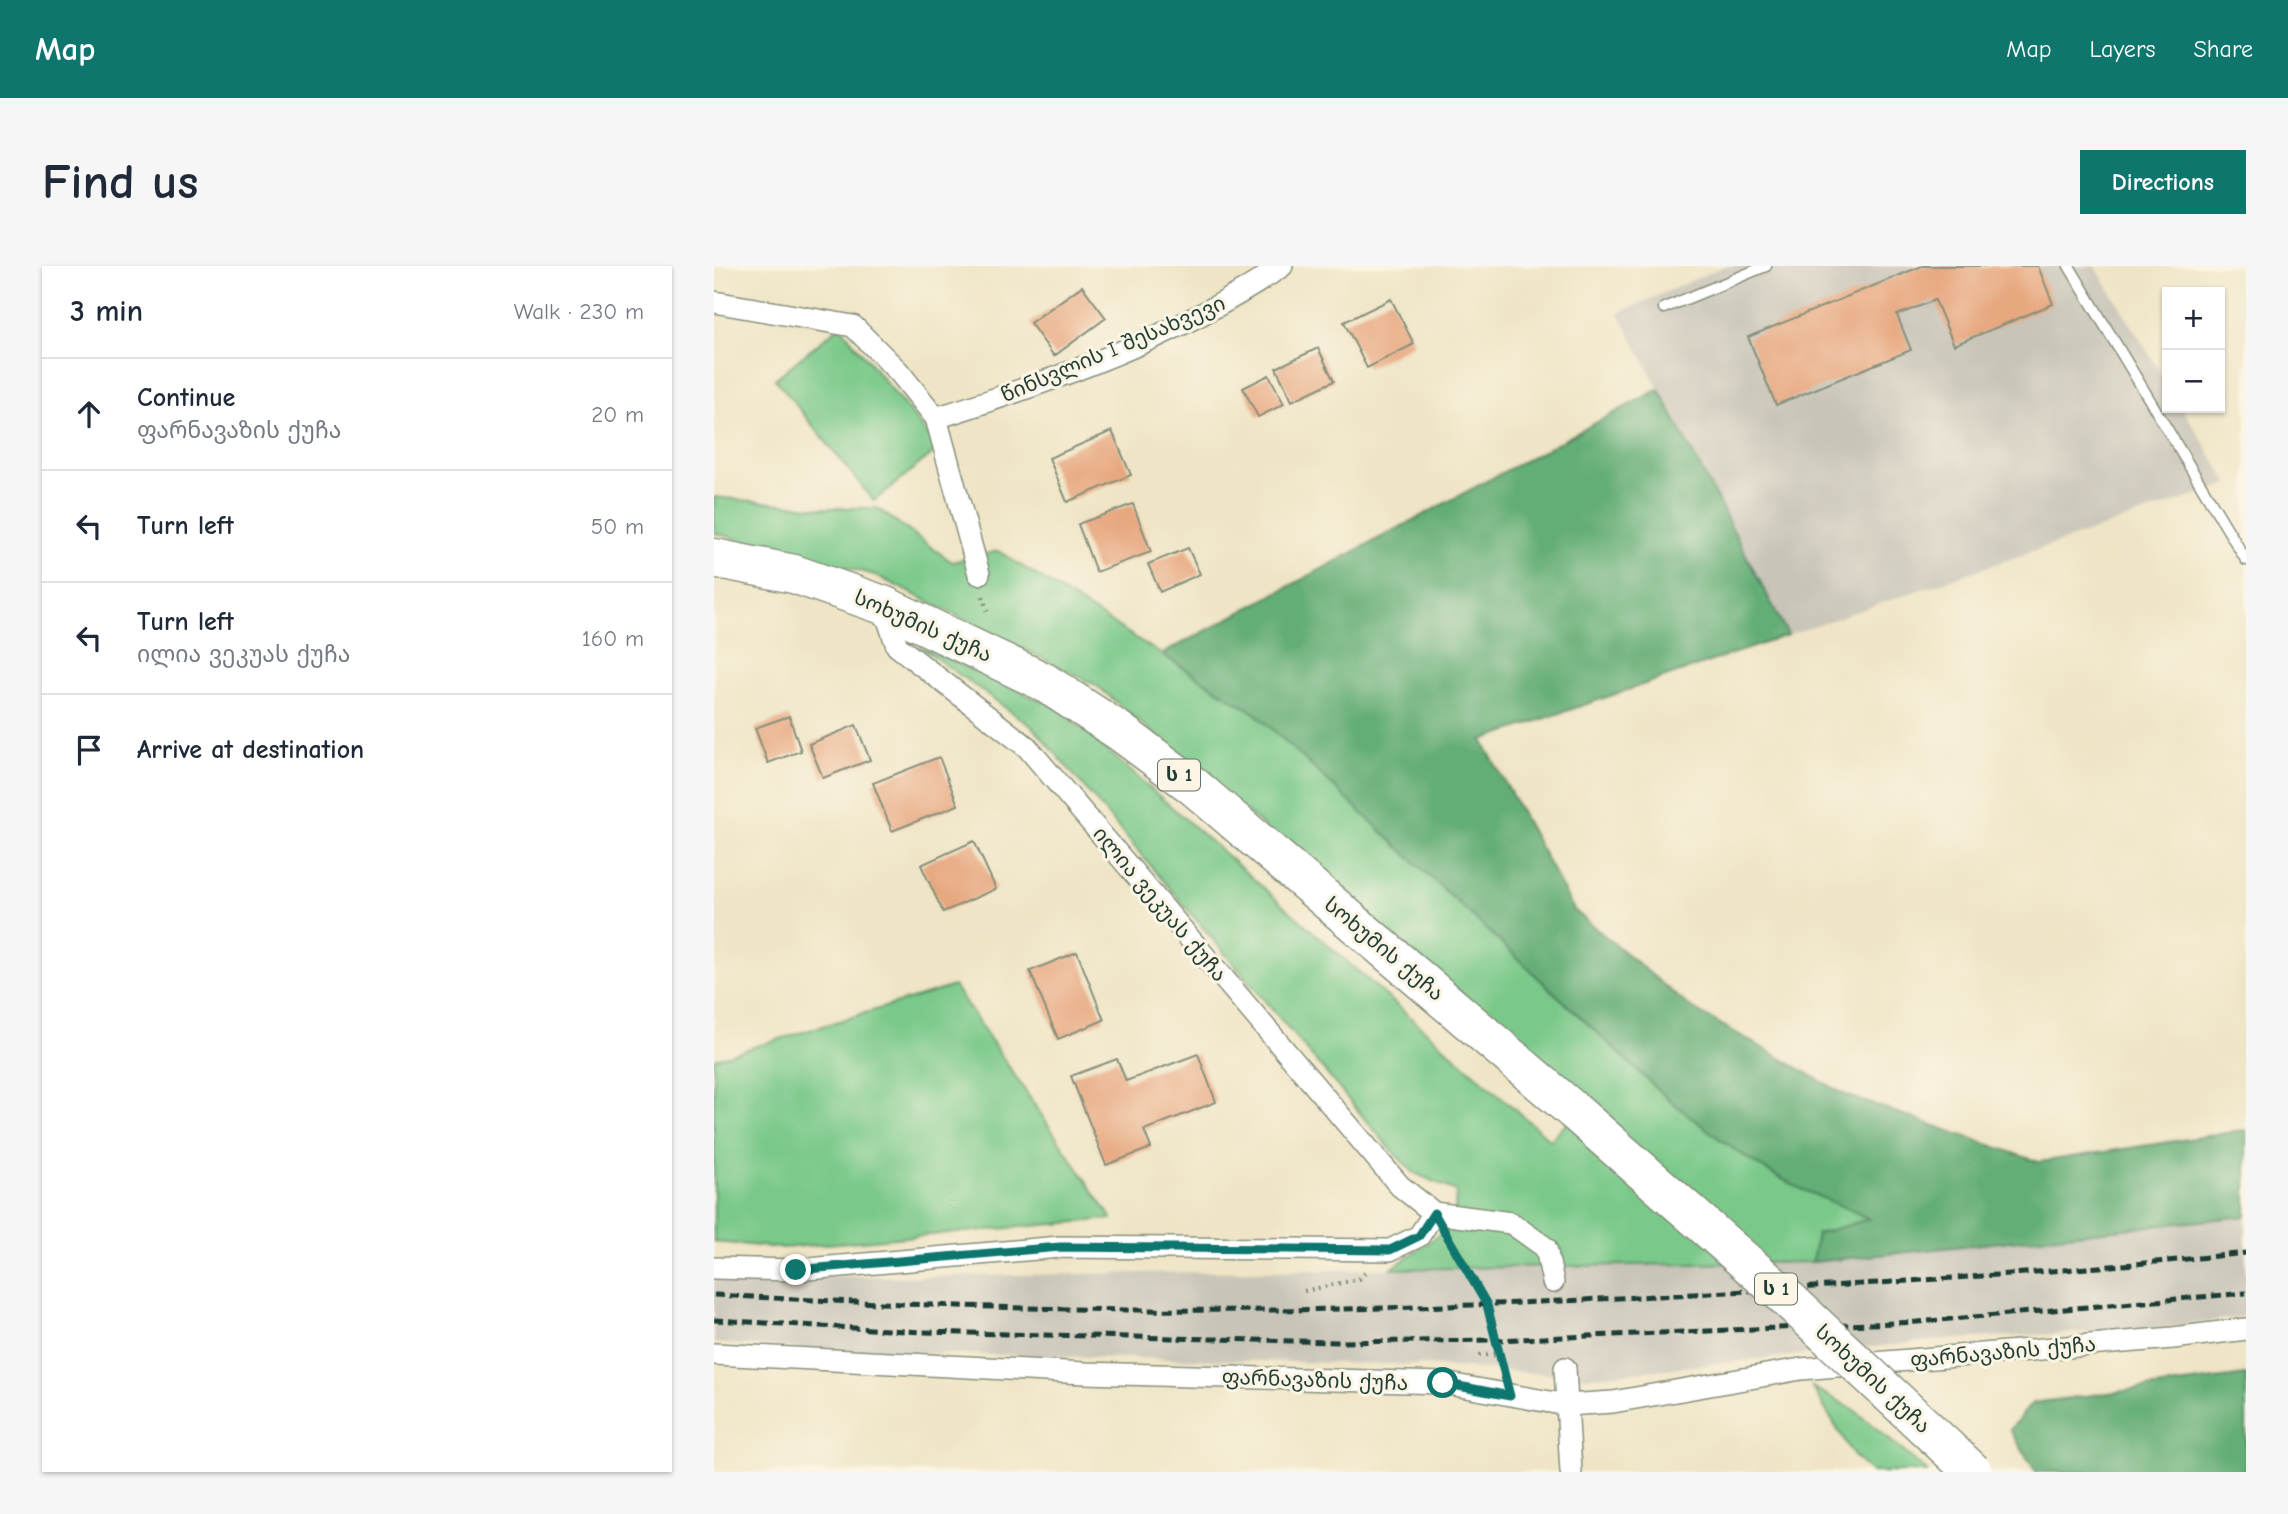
<!DOCTYPE html>
<meta charset="utf-8">
<style>
body{margin:0;font-family:"Comic Neue","Noto Sans Georgian",sans-serif;background:#f6f6f7;color:#1f2937}
.controls{position:absolute;right:21px;top:21px;display:grid;overflow:hidden;border-radius:0px;box-shadow:0 2px 5px #0004}
.controls button{width:63px;height:63px;display:grid;place-items:center;padding:0;border:0;border-bottom:2px solid #e0e1e3;background:#fff;color:#1f2937;font:35px sans-serif}
.stop{position:absolute;width:21px;height:21px;margin:-16px;border:5px solid #0f766e;border-radius:50%;background:#fff}
.stop.end{background:#0f766e;border-color:#fff;box-shadow:0 2px 7px #0008}
.list{margin:0;padding:0;list-style:none}
h2{display:flex;justify-content:space-between;align-items:center;height:91px;margin:0;padding:0 28px;font-size:30px}
h2 small{font-size:23px;font-weight:400;color:#747a83}
.list li{display:grid;grid-template-columns:46px 1fr auto;gap:21px;align-items:center;box-sizing:border-box;height:112px;padding:0 28px;border-top:2px solid #e0e1e3}
.list b{display:block;font-size:26px;white-space:nowrap}
.list p{margin:0;font-size:23px;white-space:nowrap;color:#747a83}
.list em{font-size:23px;font-style:normal;color:#747a83}
.icon{flex:none;width:38px;height:38px;fill:none;stroke:currentColor;stroke-width:2;stroke-linecap:round;stroke-linejoin:round}
.map{position:relative;flex:none;width:1532px;height:1206px;overflow:hidden;border-radius:0px}
header{display:flex;align-items:center;gap:42px;box-sizing:border-box;height:98px;padding:0 35px;background:#0f766e;color:#fff}
header strong{font-size:33px}
nav{display:flex;gap:38px;margin-inline-start:auto;font-size:24px}
.intro{display:flex;align-items:center;justify-content:space-between;box-sizing:border-box;height:168px;padding:0 42px}
h1{margin:0;font-size:49px}
.button{padding:18px 32px;border-radius:0px;background:#0f766e;color:#fff;font-size:24px;font-weight:700}
main{display:flex;gap:42px;padding:0 42px}
aside{flex:1;background:#fff;border-radius:0px;box-shadow:0 2px 5px #0004}
.map>svg:first-child{display:block}
.industrial{fill:#c8c4b8}
.green{fill:#7ac98a;stroke:#4c835f;stroke-width:2}
.forest{fill:#63ad76;stroke:#417555;stroke-width:2}
.building{fill:#e7a77f}
.lines{fill:none;stroke-linecap:round;stroke-linejoin:round}
.lane-casing{stroke:#87907c;stroke-width:13}
.street-casing{stroke:#87907c;stroke-width:24}
.highway-casing{stroke:#87907c;stroke-width:41}
.path{stroke:#87907c;stroke-width:4.5;stroke-dasharray:2 5;stroke-linecap:butt}
.lane{stroke:#fff;stroke-width:10}
.street{stroke:#fff;stroke-width:21}
.highway{stroke:#fff;stroke-width:38}
.rail{stroke:#1f3d34;stroke-width:5;stroke-dasharray:10 5;stroke-linecap:butt}
.highway-bridge-casing{stroke:#87907c;stroke-width:41;stroke-linecap:butt}
.highway-bridge{stroke:#fff;stroke-width:38}
.route{stroke:#0f766e;stroke-width:9}
.labels{text-anchor:middle;dominant-baseline:central;stroke-width:6;stroke-linejoin:round;paint-order:stroke}
.shield{fill:#fcf5e5;stroke:#617469;stroke-width:2}
.shield-label{font-size:19px;font-weight:bold;fill:#1f3d34}
.street-label{font-size:21px;fill:#1f3d34;stroke:#fcf5e5}
</style>
<header>
<strong>Map</strong>
<nav><a>Map</a><a>Layers</a><a>Share</a></nav>
</header>
<div class="intro"><h1>Find us</h1><a class="button">Directions</a></div>
<main>
<aside>
<h2>3 min<small>Walk · 230 m</small></h2>
<ul class="list">
<li><svg class="icon" aria-label="ahead" viewBox="0 0 24 24"><path d="M12 20V5M6 11l6-6 6 6"/></svg><div><b>Continue</b><p>ფარნავაზის ქუჩა</p></div><em>20 m</em></li>
<li><svg class="icon" aria-label="left" viewBox="0 0 24 24"><path d="M17 20v-9H6M10 6l-5 5 5 5"/></svg><div><b>Turn left</b></div><em>50 m</em></li>
<li><svg class="icon" aria-label="left" viewBox="0 0 24 24"><path d="M17 20v-9H6M10 6l-5 5 5 5"/></svg><div><b>Turn left</b><p>ილია ვეკუას ქუჩა</p></div><em>160 m</em></li>
<li><svg class="icon" aria-label="arrive" viewBox="0 0 24 24"><path d="M6 21V4h12l-3 4 3 4H6"/></svg><div><b>Arrive at destination</b></div></li>
</ul>
</aside>
<div class="map">
<svg width="1532" height="1206" viewBox="0 0 1532 1206">
<rect width="100%" height="100%" fill="#fcf5e5"/>
<filter id="ink" filterUnits="userSpaceOnUse"><feTurbulence type="fractalNoise" baseFrequency=".0143" numOctaves="2"/><feDisplacementMap in="SourceGraphic" scale="14" xChannelSelector="R" yChannelSelector="G"/><feConvolveMatrix kernelMatrix="1 2 1 2 8 2 1 2 1" color-interpolation-filters="sRGB"/></filter>
<filter id="wash" filterUnits="userSpaceOnUse"><feTurbulence type="fractalNoise" baseFrequency=".00686" numOctaves="4" result="noise"/><feDisplacementMap in="SourceGraphic" scale="28" xChannelSelector="R" yChannelSelector="G"/><feGaussianBlur stdDeviation="1.57" result="paint"/><feColorMatrix in="noise" values="0 0 0 0 0 0 0 0 0 0 0 0 0 0 0 0 0 1.4 0 .05"/><feComposite in="paint" operator="in"/></filter>
<g filter="url(#wash)">
<rect width="100%" height="100%" fill="#efe4c5"/>
<!-- industrial -->
<g class="industrial">
<polygon points="1011,0 1381,0 1453,117 1453,142 1468,142 1515,218 1074,369 905,47"/>
<polygon points="1532,950 1532,1050 1449,1062 1224,1074 875,1111 712,1099 116,1085 0,1077 0,1008 188,1011 1098,996"/>
</g>
<!-- green -->
<g class="green">
<polygon points="126,60 225,182 160,235 61,113"/>
<path d="M0,231l108,11h55l75,54 46,-11 258,163 410,383c41,33 82,66 130,89 25,12 50,20 74,34l-53,14 -5,28 -421,7 63,-45 2,-33 -42,-18 -22,-22 -358,-423 -115,-82 141,63 490,431 39,-39 -493,-416 -221,-110 -161,-42z"/>
<polygon points="240,720 398,953 68,982 0,976 0,793"/>
<polygon points="1098,1121 1139,1143 1214,1206 1157,1206 1139,1189"/>
</g>
<!-- forest -->
<g class="forest">
<path d="M945,123l129,246 -306,105 92,170 116,97 156,88 193,67 207,-32v86l-434,46 5,-28 52,-15c-24,-13 -49,-21 -74,-33 -47,-24 -88,-56 -129,-89l-410,-383 -94,-60z"/>
<polygon points="1532,1109 1532,1206 1322,1206 1296,1164 1318,1137"/>
</g>
<g id="blocks">
<!-- building -->
<g class="building">
<polygon points="1208,0 1324,0 1339,38 1240,79 1221,34 1183,49 1197,84 1062,139 1034,71"/>
<polygon points="368,20 392,52 340,90 316,57"/>
<polygon points="677,33 700,78 653,102 630,56"/>
<polygon points="604,82 620,115 578,135 562,102"/>
<polygon points="555,109 570,138 544,151 529,122"/>
<polygon points="398,165 417,209 353,236 335,192"/>
<polygon points="419,238 437,286 382,306 364,258"/>
<polygon points="474,282 486,308 446,326 434,298"/>
<polygon points="75,450 87,485 54,497 41,462"/>
<polygon points="142,459 156,494 109,512 95,478"/>
<polygon points="225,491 244,539 178,565 159,517"/>
<polygon points="260,575 282,623 229,646 207,599"/>
<polygon points="363,686 390,754 344,773 316,705"/>
<polygon points="484,788 502,836 430,864 437,882 392,899 357,810 403,793 412,815"/>
</g>
</g>
</g>
<g filter="url(#ink)">
<use href="#blocks" fill-opacity="0" stroke="#87907c" stroke-width="2"/>
<g class="lines">
<defs>
<g id="lane">
<polyline points="1355,0 1532,294"/>
<polyline points="950,42 1052,0"/>
</g>
<g id="street">
<polyline points="0,36 139,60 185,106 222,152 265,308"/>
<path d="M222,152c115,-36 247,-83 346,-152"/>
<polyline points="169,339 183,380 313,481 686,920 720,947 797,957 832,982 839,1016"/>
<polyline points="0,1002 82,1004 346,981 676,984 705,970 720,947"/>
<polyline points="0,1088 371,1107 729,1117 853,1139 899,1136 1087,1103 1459,1072 1532,1063"/>
<polyline points="851,1102 857,1206"/>
</g>
<polyline id="highway" points="0,292 80,308 169,339 330,416 405,465 478,519 860,845"/>
</defs>
<!-- lane casing -->
<use href="#lane" class="lane-casing"/>
<!-- street casing -->
<use href="#street" class="street-casing"/>
<!-- highway casing -->
<use href="#highway" class="highway-casing"/>
<!-- path -->
<g class="path">
<polyline points="269,330 274,350"/>
<polyline points="734,972 773,1039 790,1105"/>
<polyline points="590,1025 645,1013 652,1006"/>
<polyline points="765,1089 786,1089"/>
</g>
<!-- lane -->
<use href="#lane" class="lane"/>
<!-- street -->
<use href="#street" class="street"/>
<!-- highway -->
<use href="#highway" class="highway"/>
<!-- rail -->
<g class="rail">
<path d="M0,1029c185,10 370,17 555,15 159,-1 318,-10 477,-19 167,-10 334,-20 500,-38"/>
<polyline points="0,1054 209,1066 624,1076 782,1074 1203,1056 1532,1027"/>
</g>
<defs>
<polyline id="highway-bridge" points="860,845 1074,1033 1259,1206"/>
</defs>
<!-- highway-bridge casing -->
<use href="#highway-bridge" class="highway-bridge-casing"/>
<!-- highway-bridge -->
<use href="#highway-bridge" class="highway-bridge"/>
</g>
</g>
<g class="lines" filter="url(#ink)">
<!-- route -->
<polyline class="route" points="82,1004 346,981 676,984 705,970 720,947 773,1039 796,1130 729,1117"/>
</g>
<g class="labels">
<!-- shield labels -->
<g class="shield">
<rect x="444" y="493.5" width="42" height="31" rx="5"/>
<rect x="1041" y="1007.5" width="42" height="31" rx="5"/>
</g>
<g class="shield-label">
<text x="465" y="509">ს 1</text>
<text x="1062" y="1023">ს 1</text>
</g>
<!-- street labels -->
<g class="street-label">
<text transform="translate(399 83) rotate(-23)">წინსვლის I შესახვევი</text>
<text transform="translate(209 360) rotate(24)">სოხუმის ქუჩა</text>
<text transform="translate(446 638) rotate(50)">ილია ვეკუას ქუჩა</text>
<text transform="translate(670 683) rotate(40)">სოხუმის ქუჩა</text>
<text transform="translate(1289 1086) rotate(-5)">ფარნავაზის ქუჩა</text>
<text transform="translate(1159 1113) rotate(43)">სოხუმის ქუჩა</text>
<text transform="translate(601 1114) rotate(2)">ფარნავაზის ქუჩა</text>
</g>
</g>
</svg>
<div class="controls">
<button>+</button>
<button>−</button>
</div>
<div class="stop" style="left:729px;top:1117px"></div>
<div class="stop end" style="left:82px;top:1004px"></div>
</div>
</main>
